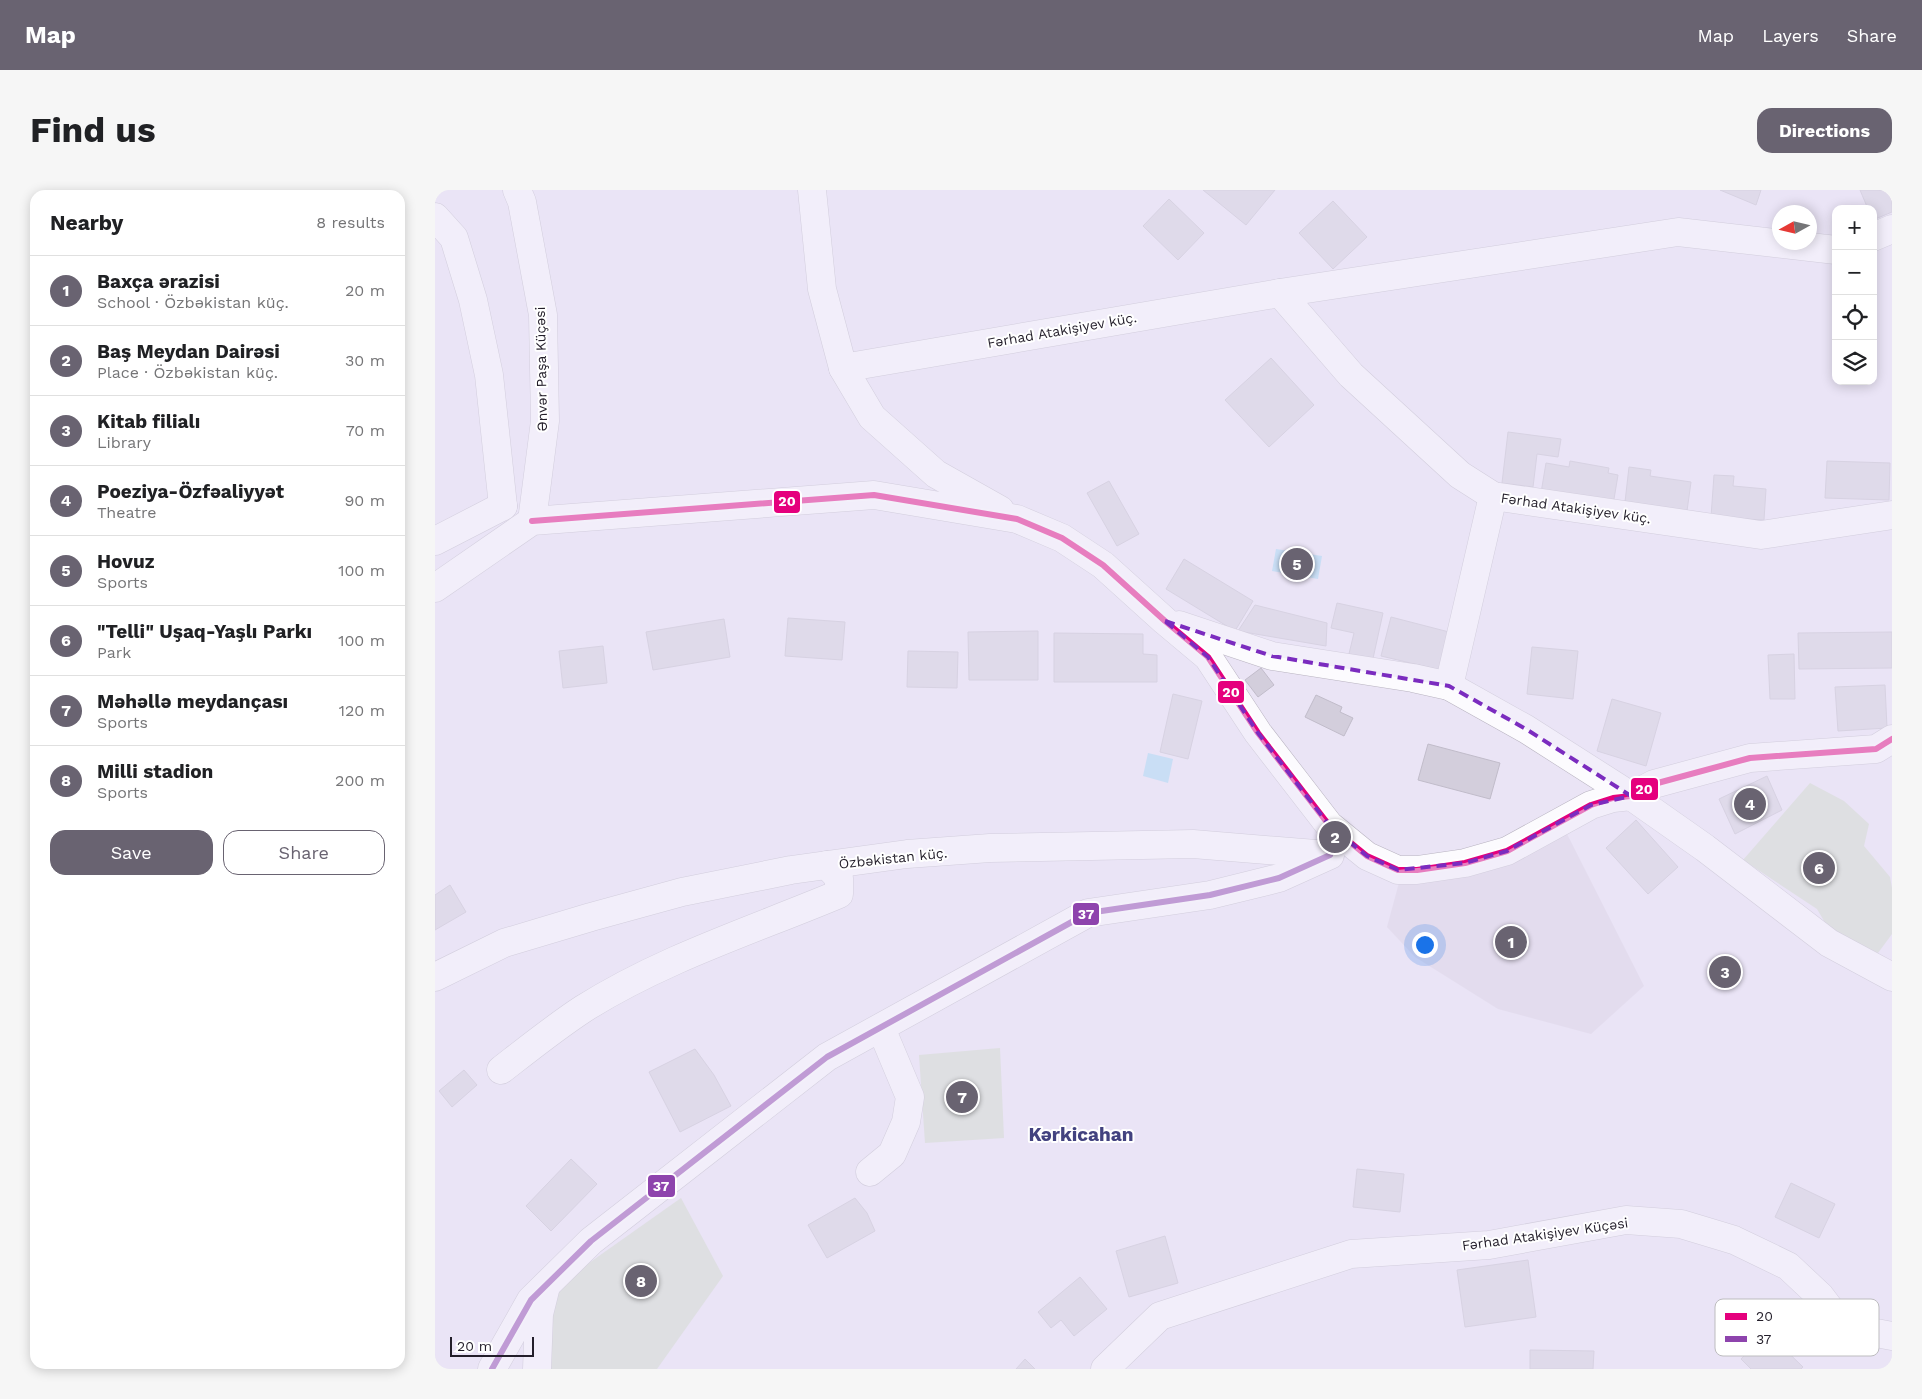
<!DOCTYPE html>
<meta charset="utf-8">
<style>
body{margin:0;font-family:"Work Sans",sans-serif;background:#f6f6f6;color:#202124}
.controls{position:absolute;right:15px;top:15px;display:grid;overflow:hidden;border-radius:10px;box-shadow:0 2px 12px #0003}
.controls button{width:45px;height:45px;display:grid;place-items:center;padding:0;border:0;border-bottom:1px solid #e0e0e0;background:#fff;color:#202124;font:25px sans-serif}
.compass{position:absolute;left:1337px;top:15px;width:45px;height:45px;border-radius:50%;background:#fff;box-shadow:0 2px 12px #0003;rotate:262deg}
.scale{position:absolute;left:15px;bottom:12px;width:84px;box-sizing:border-box;padding-left:5px;border:2px solid #231e2a;border-top:0;font-size:14px;line-height:18px;white-space:nowrap;color:#231e2a;-webkit-text-stroke:4px #fff;paint-order:stroke}
.you{position:absolute;left:989px;top:754px;width:18px;height:18px;margin:-12px;border:4px solid #fff;border-radius:50%;background:#1a73e8;box-shadow:0 0 0 8px #1a73e833}
.badge{display:grid;place-items:center;width:32px;height:32px;border-radius:50%;background:#696371;color:#fff;font-size:16px;font-weight:700}
.pin{position:absolute;translate:-50% -50%;border:2px solid #fff;box-shadow:0 1px 5px #0006}
.list{margin:0;padding:0;list-style:none}
h2{display:flex;justify-content:space-between;align-items:center;height:65px;margin:0;padding:0 20px;font-size:21px}
h2 small{font-size:16px;font-weight:400;color:#757577}
.list li{display:grid;grid-template-columns:32px 1fr auto;gap:15px;align-items:center;box-sizing:border-box;height:70px;padding:0 20px;border-top:1px solid #e0e0e0}
.list b{display:block;font-size:19px;white-space:nowrap}
.list p{margin:0;font-size:16px;white-space:nowrap;color:#757577}
.list em{font-size:16px;font-style:normal;color:#757577}
.actions{display:flex;gap:10px;padding:15px 20px}
.actions a{flex:1;padding:11px 0;border:1px solid #696371;border-radius:15px;text-align:center;font-size:18px;color:#696371}
.actions .main{background:#696371;color:#fff}
.icon{flex:none;width:28px;height:28px;fill:none;stroke:currentColor;stroke-width:2;stroke-linecap:round;stroke-linejoin:round}
.map{position:relative;flex:none;width:1457px;height:1179px;overflow:hidden;border-radius:15px}
header{display:flex;align-items:center;gap:30px;box-sizing:border-box;height:70px;padding:0 25px;background:#696371;color:#fff}
header strong{font-size:24px}
nav{display:flex;gap:28px;margin-inline-start:auto;font-size:18px}
.intro{display:flex;align-items:center;justify-content:space-between;box-sizing:border-box;height:120px;padding:0 30px}
h1{margin:0;font-size:35px}
.button{padding:12px 22px;border-radius:15px;background:#696371;color:#fff;font-size:18px;font-weight:700}
main{display:flex;gap:30px;padding:0 30px}
aside{flex:1;background:#fff;border-radius:15px;box-shadow:0 2px 12px #0003}
.map>svg:first-child{display:block}
.education{fill:#dcd3e5}
.green{fill:#d1d9ca}
.water{fill:#a3d7f4}
.building{fill:#d3cedc;stroke:#c1bcca}
.lines{fill:none;stroke-linecap:round;stroke-linejoin:round}
.minor-casing{stroke:#b8b3c0;stroke-width:29}
.minor{stroke:#fcfbfe;stroke-width:28}
.bus-1-casing{stroke:#fff;stroke-width:10}
.bus-2-casing{stroke:#fff;stroke-width:10}
.bus-1{stroke:#e5007d;stroke-width:6}
.bus-2{stroke:#8e44ad;stroke-width:6}
.marked{fill:none;stroke:#7b2cbf;stroke-width:4;stroke-dasharray:10 6;stroke-linejoin:round}
.labels{text-anchor:middle;dominant-baseline:central;stroke-width:4;stroke-linejoin:round;paint-order:stroke}
.street-label{font-size:14px;fill:#231e2a;stroke:#fff}
.district-label{font-size:19px;font-weight:bold;fill:#42427f;stroke:#fff}
.key{fill:#fff;stroke:#bdbcbf;stroke-width:1}
.key-label{font-size:14px;fill:#231e2a}
.line-badge{stroke:#fff;stroke-width:2}
.badge-label{font-size:14px;text-anchor:middle;font-weight:bold;fill:#fff}
</style>
<header>
<strong>Map</strong>
<nav><a>Map</a><a>Layers</a><a>Share</a></nav>
</header>
<div class="intro"><h1>Find us</h1><a class="button">Directions</a></div>
<main>
<aside>
<h2>Nearby<small>8 results</small></h2>
<ul class="list">
<li><span class="badge">1</span><div><b>Baxça ərazisi</b><p>School · Özbəkistan küç.</p></div><em>20 m</em></li>
<li><span class="badge">2</span><div><b>Baş Meydan Dairəsi</b><p>Place · Özbəkistan küç.</p></div><em>30 m</em></li>
<li><span class="badge">3</span><div><b>Kitab filialı</b><p>Library</p></div><em>70 m</em></li>
<li><span class="badge">4</span><div><b>Poeziya-Özfəaliyyət</b><p>Theatre</p></div><em>90 m</em></li>
<li><span class="badge">5</span><div><b>Hovuz</b><p>Sports</p></div><em>100 m</em></li>
<li><span class="badge">6</span><div><b>&quot;Telli&quot; Uşaq-Yaşlı Parkı</b><p>Park</p></div><em>100 m</em></li>
<li><span class="badge">7</span><div><b>Məhəllə meydançası</b><p>Sports</p></div><em>120 m</em></li>
<li><span class="badge">8</span><div><b>Milli stadion</b><p>Sports</p></div><em>200 m</em></li>
</ul>
<div class="actions"><a class="main">Save</a><a>Share</a></div>
</aside>
<div class="map">
<svg width="1457" height="1179" viewBox="0 0 1457 1179">
<rect width="100%" height="100%" fill="#eae4f5"/>
<!-- education -->
<polygon class="education" points="1132,644 1209,796 1156,844 1063,819 980,767 952,737 965,689"/>
<!-- green -->
<g class="green">
<polygon points="1375,593 1409,611 1434,634 1429,656 1455,687 1457,698 1457,744 1443,763 1395,741 1382,719 1308,670"/>
<polygon points="565,858 569,948 490,953 484,865"/>
<polygon points="246,1008 288,1086 222,1179 109,1179 120,1097"/>
</g>
<!-- water -->
<g class="water">
<polygon points="841,359 887,366 883,389 837,381"/>
<polygon points="713,563 738,569 733,593 708,586"/>
</g>
<!-- building -->
<g class="building">
<polygon points="768,0 840,0 811,35"/>
<polygon points="1285,0 1326,0 1321,15"/>
<polygon points="1425,0 1457,0 1457,22 1438,30 1438,19 1433,19"/>
<polygon points="734,9 769,43 743,70 708,36"/>
<polygon points="898,11 932,47 898,79 864,43"/>
<polygon points="836,168 879,215 834,257 790,210"/>
<polygon points="1073,242 1126,249 1123,267 1102,264 1098,297 1067,293"/>
<polygon points="1135,271 1174,278 1173,283 1183,285 1178,315 1106,303 1111,273 1134,277"/>
<polygon points="1392,271 1455,273 1454,310 1390,308"/>
<polygon points="1194,277 1216,280 1215,286 1256,292 1252,321 1190,312"/>
<polygon points="1279,285 1299,286 1298,296 1331,299 1329,330 1276,327"/>
<polygon points="674,291 704,344 682,356 652,303"/>
<polygon points="749,369 818,411 800,441 731,399"/>
<polygon points="902,413 948,423 937,473 913,468 919,443 896,438"/>
<polygon points="820,415 892,433 891,456 803,441"/>
<polygon points="956,427 1014,442 1005,480 946,466"/>
<polygon points="353,428 410,432 407,470 350,466"/>
<polygon points="289,429 295,467 218,480 211,442"/>
<polygon points="603,441 603,490 534,490 533,442"/>
<polygon points="1457,442 1457,478 1364,479 1363,443"/>
<polygon points="619,443 708,444 708,464 722,465 722,492 619,492"/>
<polygon points="168,456 172,493 128,498 124,461"/>
<polygon points="1097,457 1143,461 1138,509 1092,504"/>
<polygon points="473,461 523,462 522,498 472,497"/>
<polygon points="1359,464 1360,509 1335,509 1333,465"/>
<polygon points="826,478 839,495 823,507 810,490"/>
<polygon points="1450,495 1452,538 1403,541 1400,497"/>
<polygon points="738,504 767,511 753,569 725,562"/>
<polygon points="881,505 907,517 905,522 918,528 909,546 870,527"/>
<polygon points="1177,509 1226,523 1211,576 1162,561"/>
<polygon points="993,554 1065,573 1055,609 983,590"/>
<polygon points="1332,586 1347,620 1300,644 1284,609"/>
<polygon points="1201,630 1243,677 1213,704 1171,658"/>
<polygon points="15,695 31,722 0,740 0,705"/>
<polygon points="260,859 279,885 296,916 245,942 214,882"/>
<polygon points="29,880 42,895 17,917 4,901"/>
<polygon points="136,969 162,994 116,1041 91,1016"/>
<polygon points="922,979 969,984 965,1022 918,1017"/>
<polygon points="1356,993 1400,1014 1384,1048 1340,1027"/>
<polygon points="420,1008 432,1023 440,1041 392,1068 373,1035"/>
<polygon points="730,1046 743,1093 694,1107 681,1061"/>
<polygon points="1093,1070 1101,1127 1030,1137 1022,1080"/>
<polygon points="645,1087 672,1119 639,1146 626,1130 616,1138 603,1122"/>
<polygon points="1332,1142 1368,1177 1366,1179 1316,1179 1306,1169"/>
<polygon points="1095,1160 1159,1161 1158,1179 1095,1179"/>
<polygon points="590,1169 600,1179 581,1179"/>
</g>
<g class="lines">
<defs>
<g id="minor">
<polyline points="82,0 87,12 108,125 110,231 97,331"/>
<polyline points="377,0 387,99 408,178 437,227 501,284 565,320"/>
<polyline points="0,27 19,48 38,110 54,185 68,316"/>
<polyline points="1438,47 1457,39"/>
<polyline points="845,103 916,185 1025,285 1058,306 1326,345 1457,325"/>
<polyline points="408,178 845,103 1243,42 1401,60"/>
<polyline points="0,351 68,316"/>
<polyline points="0,398 97,331 439,305 582,329 627,348 668,375 730,431 773,467 823,543 894,635 932,666 963,680 982,680 1030,673 1072,661 1156,615 1178,608 1196,606 1219,594 1315,568 1441,559 1457,549"/>
<polyline points="744,435 837,466 978,488 1014,496 1091,539 1196,606 1270,658 1394,753 1457,787"/>
<polyline points="1014,496 1058,306"/>
<polyline points="0,787 69,753 156,727 247,702 356,680 392,675 472,664 555,658 758,654 893,665"/>
<path d="M66,880c27,-21 53,-42 82,-61 79,-50 170,-79 256,-115v-16l-12,-13"/>
<polyline points="435,982 457,964 471,932 475,907 446,838"/>
<polyline points="57,1179 96,1110 156,1051 392,867 653,723 775,705 844,688 895,665"/>
<polyline points="102,1179 104,1124 110,1100"/>
<polyline points="670,1179 725,1126 916,1064 1054,1055 1191,1030 1246,1034 1299,1050 1353,1076 1385,1106 1401,1127 1425,1140 1457,1146"/>
</g>
</defs>
<!-- minor casing -->
<use href="#minor" class="minor-casing"/>
<!-- minor -->
<use href="#minor" class="minor"/>
<defs>
<polyline id="bus-1" points="97,331 439,305 582,329 627,348 668,375 730,431 773,467 823,543 894,635 932,666 963,680 982,680 1030,673 1072,661 1156,615 1178,608 1196,606 1219,594 1315,568 1441,559 1457,549"/>
<polyline id="bus-2" points="57,1179 96,1110 156,1051 392,867 653,723 775,705 844,688 895,665"/>
</defs>
<!-- bus-1 casing -->
<use href="#bus-1" class="bus-1-casing"/>
<!-- bus-2 casing -->
<use href="#bus-2" class="bus-2-casing"/>
<!-- bus-1 -->
<use href="#bus-1" class="bus-1"/>
<!-- bus-2 -->
<use href="#bus-2" class="bus-2"/>
</g>
<!-- marked area -->
<path d="M0 0H1457V1179H0ZM730,431l107,35 177,30 77,43 105,67 -40,9 -84,46 -42,12 -67,7 -31,-14 -38,-31 -71,-92 -50,-76z" fill="#eae4f5" fill-opacity=".55" fill-rule="evenodd"/>
<path class="marked" d="M730,431l107,35 177,30 77,43 105,67 -40,9 -84,46 -42,12 -67,7 -31,-14 -38,-31 -71,-92 -50,-76z"/>
<g class="labels">
<!-- street labels -->
<g class="street-label">
<text transform="translate(627 140) rotate(-10)">Fərhad Atakişiyev küç.</text>
<text transform="translate(106 179) rotate(-91)">Ənvər Paşa Küçəsi</text>
<text transform="translate(1141 318) rotate(8)">Fərhad Atakişiyev küç.</text>
<text transform="translate(458 668) rotate(-6)">Özbəkistan küç.</text>
<text transform="translate(1110 1044) rotate(-8)">Fərhad Atakişiyev Küçəsi</text>
</g>
<!-- district labels -->
<g class="district-label">
<text x="646" y="944">Kərkicahan</text>
</g>
</g>
<!-- legend -->
<rect x="1280" y="1109" width="164" height="57" rx="8" class="key"/>
<rect x="1290" y="1123" width="22" height="7" fill="#e5007d"/>
<rect x="1290" y="1146" width="22" height="6" fill="#8e44ad"/>
<g class="key-label">
<text x="1321" y="1131">20</text>
<text x="1321" y="1154">37</text>
</g>
<g class="line-badge">
<rect x="338" y="300" width="28" height="24" rx="5" fill="#e5007d"/>
<rect x="782" y="490" width="28" height="24" rx="5" fill="#e5007d"/>
<rect x="1195" y="587" width="29" height="24" rx="5" fill="#e5007d"/>
<rect x="637" y="712" width="28" height="24" rx="5" fill="#8e44ad"/>
<rect x="212" y="984" width="29" height="24" rx="5" fill="#8e44ad"/>
</g>
<g class="badge-label">
<text x="352" y="316">20</text>
<text x="796" y="507">20</text>
<text x="1209" y="604">20</text>
<text x="651" y="729">37</text>
<text x="226" y="1001">37</text>
</g>
</svg>
<div class="controls">
<button>+</button>
<button>−</button>
<button><svg class="icon" aria-label="locate" viewBox="0 0 24 24"><circle cx="12" cy="12" r="6"/><path d="M12 2v4M12 18v4M2 12h4M18 12h4"/></svg></button>
<button><svg class="icon" aria-label="layers" viewBox="0 0 24 24"><path d="M12 4l9 5-9 5-9-5zM3 14l9 5 9-5"/></svg></button>
</div>
<svg class="compass" viewBox="-18 -18 36 36"><path d="M0-13l5 13h-10z" fill="#e53935"/><path d="M0 13l5-13h-10z" fill="#757577"/></svg>
<div class="scale">20 m</div>
<div class="you"></div>
<div class="pin badge" style="left:1076px;top:752px">1</div>
<div class="pin badge" style="left:900px;top:647px">2</div>
<div class="pin badge" style="left:1290px;top:782px">3</div>
<div class="pin badge" style="left:1315px;top:614px">4</div>
<div class="pin badge" style="left:862px;top:374px">5</div>
<div class="pin badge" style="left:1384px;top:678px">6</div>
<div class="pin badge" style="left:527px;top:907px">7</div>
<div class="pin badge" style="left:206px;top:1091px">8</div>
</div>
</main>
